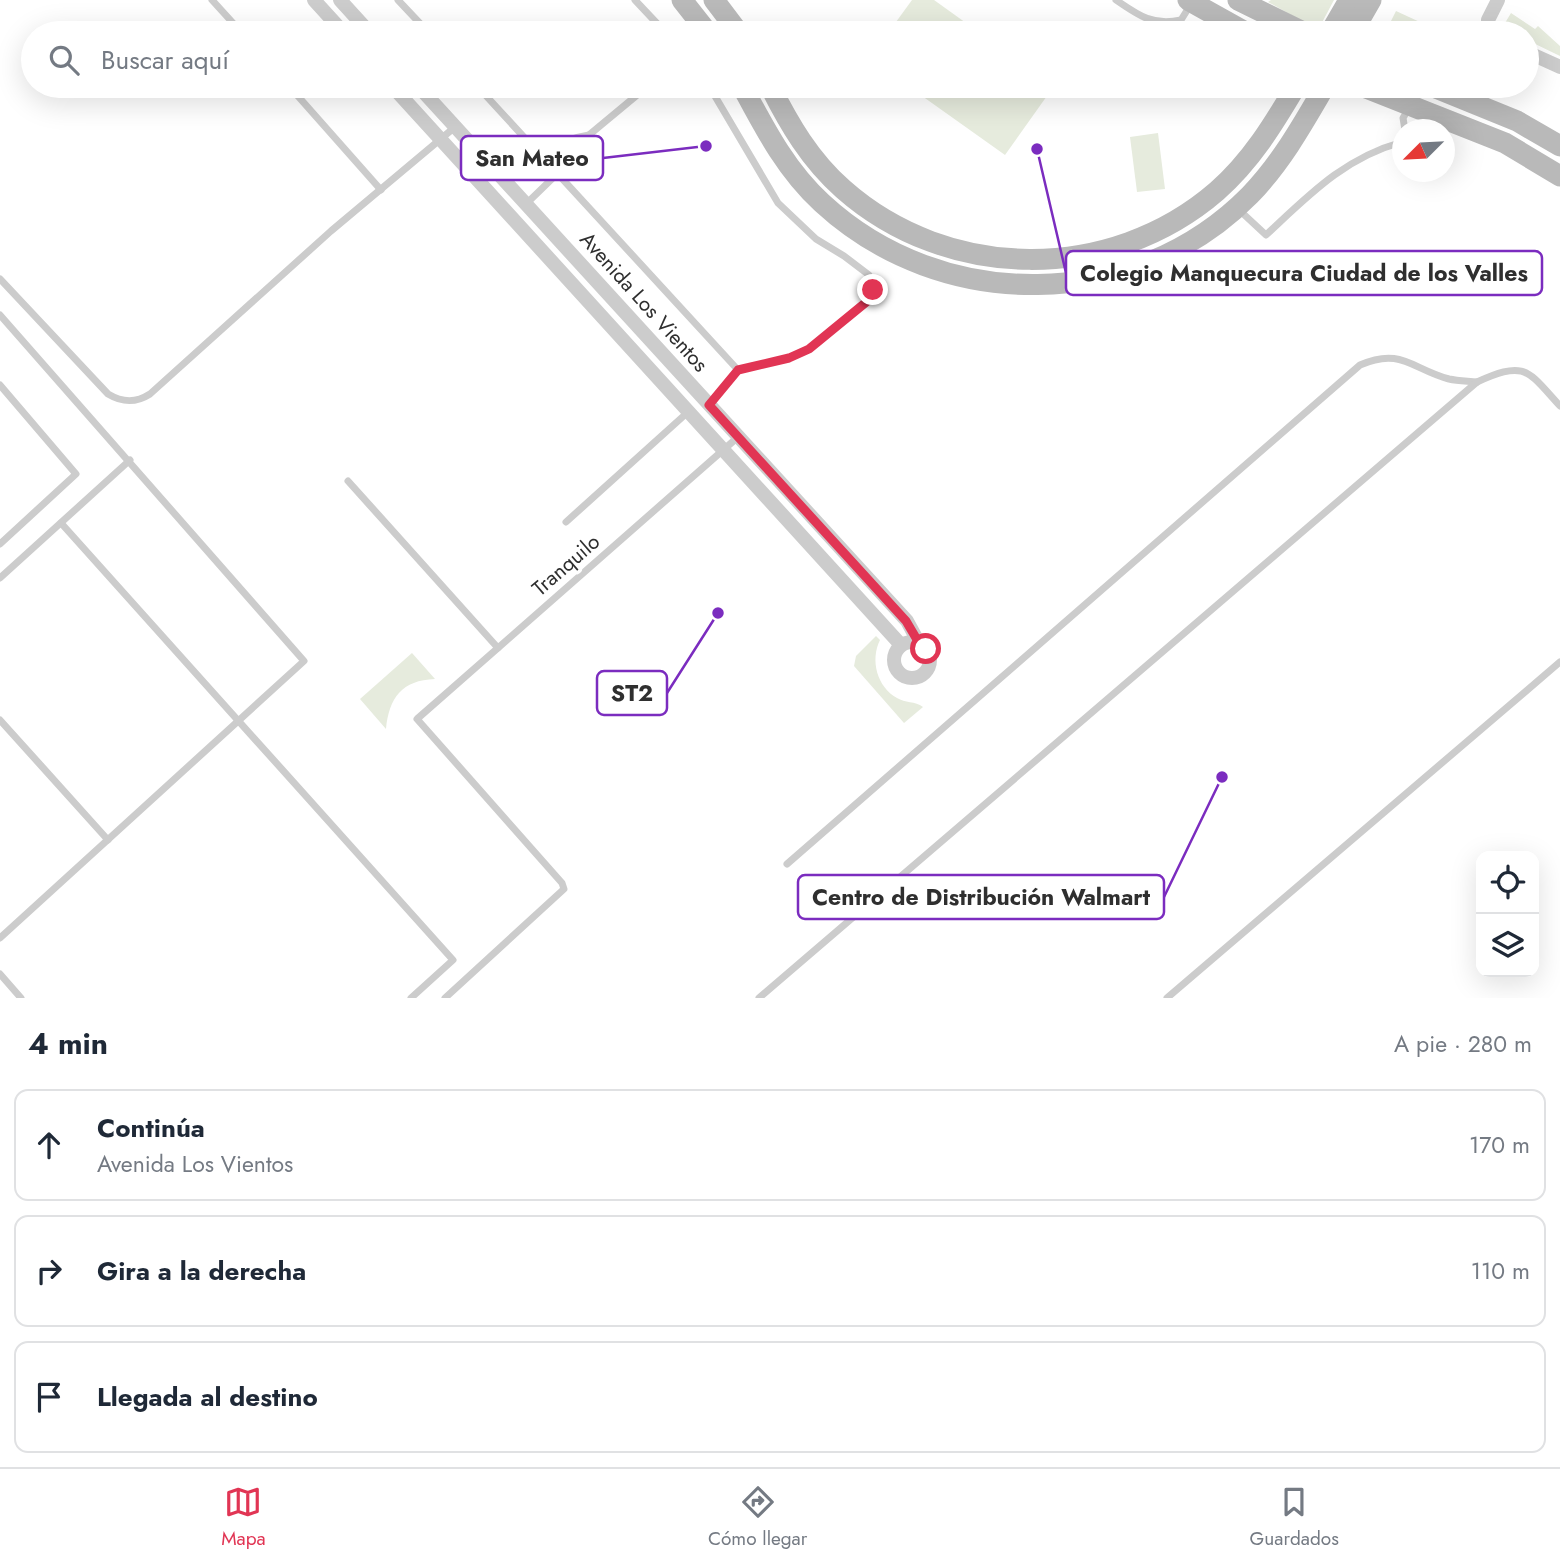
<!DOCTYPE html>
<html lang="es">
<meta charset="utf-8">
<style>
body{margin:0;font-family:Jost,sans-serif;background:#f6f6f7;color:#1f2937}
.controls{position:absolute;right:21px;bottom:21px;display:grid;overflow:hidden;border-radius:14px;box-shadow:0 7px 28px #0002}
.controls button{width:63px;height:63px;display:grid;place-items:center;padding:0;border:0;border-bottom:2px solid #e0e1e3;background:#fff;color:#1f2937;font:35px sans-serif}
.compass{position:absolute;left:1392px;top:119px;width:63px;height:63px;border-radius:50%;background:#fff;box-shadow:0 7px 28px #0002;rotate:246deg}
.stop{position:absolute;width:21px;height:21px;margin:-16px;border:5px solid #e13554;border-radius:50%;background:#fff}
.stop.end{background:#e13554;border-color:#fff;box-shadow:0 2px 7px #0008}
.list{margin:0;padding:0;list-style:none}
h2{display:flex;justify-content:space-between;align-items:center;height:91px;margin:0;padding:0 28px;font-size:30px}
h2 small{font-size:23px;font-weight:400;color:#747a83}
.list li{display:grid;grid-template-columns:46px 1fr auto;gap:21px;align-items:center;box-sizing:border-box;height:112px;margin:0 14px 14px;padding:0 14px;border:2px solid #e0e1e3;border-radius:14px}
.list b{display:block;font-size:26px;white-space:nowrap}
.list p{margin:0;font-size:23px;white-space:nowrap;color:#747a83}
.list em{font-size:23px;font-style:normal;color:#747a83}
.icon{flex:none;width:38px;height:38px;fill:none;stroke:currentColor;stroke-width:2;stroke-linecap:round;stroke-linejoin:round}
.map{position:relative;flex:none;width:1560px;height:998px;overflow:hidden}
.search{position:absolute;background:#fff;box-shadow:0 7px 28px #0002;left:21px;right:21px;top:21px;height:77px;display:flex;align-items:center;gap:18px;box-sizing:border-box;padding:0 24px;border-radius:38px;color:#747a83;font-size:26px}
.sheet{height:469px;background:#fff}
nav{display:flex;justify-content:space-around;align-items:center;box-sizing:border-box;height:98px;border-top:2px solid #e0e1e3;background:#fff;font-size:19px;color:#747a83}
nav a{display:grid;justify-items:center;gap:4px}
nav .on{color:#e13554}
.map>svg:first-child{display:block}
.green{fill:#e6ebdd}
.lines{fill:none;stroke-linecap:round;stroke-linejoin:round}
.lane{stroke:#ccc;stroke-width:7}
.street{stroke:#ccc;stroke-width:14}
.secondary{stroke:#b9b9b9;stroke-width:21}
.route{stroke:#e13554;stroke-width:9}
.labels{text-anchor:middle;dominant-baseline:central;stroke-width:7;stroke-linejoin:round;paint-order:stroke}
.street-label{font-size:21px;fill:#2f2f2f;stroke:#fff}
.leader{fill:none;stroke:#7b2cbf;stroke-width:2.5}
.callout-dot{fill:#7b2cbf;stroke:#fff;stroke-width:2.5}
.callout{fill:#fff;stroke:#7b2cbf;stroke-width:2.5}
.callout-label{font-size:23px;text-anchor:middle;font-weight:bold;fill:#2f2f2f}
</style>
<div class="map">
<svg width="1560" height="998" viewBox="0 0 1560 998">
<rect width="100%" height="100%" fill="#fff"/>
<!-- green -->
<g class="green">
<polygon points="912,0 934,0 980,33 888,33"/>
<polygon points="1271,0 1334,0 1318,30 1268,2"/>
<polygon points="1396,11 1422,23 1427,33 1385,33"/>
<polygon points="1511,13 1535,29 1538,26 1560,46 1560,56 1527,40 1527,33 1507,31 1505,23"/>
<polygon points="908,86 1054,86 1005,155"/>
<polygon points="1158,133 1165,189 1137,192 1130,137"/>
<path d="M876,636l4,4c-10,20 -3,47 17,58 8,5 18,3 26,9l-19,16 -50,-57 2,-10z"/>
<path d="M412,653l23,26c-33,1 -46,19 -49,50l-26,-30z"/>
</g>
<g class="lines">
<!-- lane -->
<g class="lane">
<polyline points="212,0 242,33"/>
<polyline points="398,0 429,33"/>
<polyline points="635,0 666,33"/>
<path d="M1116,0c23,16 37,26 65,20l10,-16"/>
<polyline points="289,86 381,190"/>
<polyline points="477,86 738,370 789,358 809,349 870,299 873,285 869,275 844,256 816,239 778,203 709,86"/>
<polyline points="1405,130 1403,118 1409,108"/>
<polyline points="589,135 648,86"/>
<path d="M507,182c25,-22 48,-42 82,-47l-32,39 -31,30"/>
<path d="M1237,208l29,27c43,-40 78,-77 136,-93"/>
<path d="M0,279l108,115c15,9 28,9 42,0l181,-163 124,-104"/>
<polyline points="0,315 304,661 0,938"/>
<polyline points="0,385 76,474 0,544"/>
<polyline points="709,405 738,370"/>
<polyline points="348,481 498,648"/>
<polyline points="566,522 688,412"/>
<polyline points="61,523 453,960 411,998"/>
<polyline points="0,578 130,460"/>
<polyline points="0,720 108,840"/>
<path d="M787,864l573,-499c41,-18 52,4 89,14 9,2 19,2 28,3"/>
<polyline points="0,974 21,998"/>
<polyline points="445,998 564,889 562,883 417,719 738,437"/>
<path d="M759,998l718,-616c49,-22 50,-12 83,24"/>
<polyline points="1167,998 1560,662"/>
</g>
<!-- street -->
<g class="street">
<polyline points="314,0 344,33"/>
<polyline points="340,0 370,33"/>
<polyline points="1475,33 1488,28"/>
<polyline points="1490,33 1488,20 1498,0"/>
<polyline points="1527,52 1560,67"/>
<polyline points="392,86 901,645"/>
<polyline points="418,86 907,621 919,643"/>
<circle cx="912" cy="660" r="18"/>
</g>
<!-- secondary -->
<g class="secondary">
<polyline points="682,0 708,33"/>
<polyline points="714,0 739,33"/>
<polyline points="1188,0 1247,33"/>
<polyline points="1238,0 1305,33"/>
<polyline points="1330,33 1349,0"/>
<polyline points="1352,33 1371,0"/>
<path d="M742,86c23,43 44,84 80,117 120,111 313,109 428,-8 31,-32 53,-71 75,-109"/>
<path d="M770,86c19,38 40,74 73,103 105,93 268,94 374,2 34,-30 56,-66 79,-105"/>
<polyline points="1361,86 1505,143 1560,176"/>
<polyline points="1431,86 1517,121 1560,146"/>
</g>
</g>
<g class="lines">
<!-- route -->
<polyline class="route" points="873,290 870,299 809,349 789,358 738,370 709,405 906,621 919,643 926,649"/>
</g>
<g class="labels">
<!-- street labels -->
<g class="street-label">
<text transform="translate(644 302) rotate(48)">Avenida Los Vientos</text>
<text transform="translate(566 565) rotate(-41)">Tranquilo</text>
</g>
</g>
<!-- callouts -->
<path class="leader" d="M706 146L603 158M1037 149L1066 273M718 613L667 693M1222 777L1164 897"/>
<g class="callout-dot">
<circle cx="706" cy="146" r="7"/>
<circle cx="1037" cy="149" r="7"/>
<circle cx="718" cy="613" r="7"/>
<circle cx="1222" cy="777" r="7"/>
</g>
<g class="callout">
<rect x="461" y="136" width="142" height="44" rx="7"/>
<rect x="1066" y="251" width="476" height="44" rx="7"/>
<rect x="597" y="671" width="70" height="44" rx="7"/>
<rect x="798" y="875" width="366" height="44" rx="7"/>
</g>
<g class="callout-label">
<text x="532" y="166">San Mateo</text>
<text x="1304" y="281">Colegio Manquecura Ciudad de los Valles</text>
<text x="632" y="701">ST2</text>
<text x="981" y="905">Centro de Distribución Walmart</text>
</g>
</svg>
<div class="controls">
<button><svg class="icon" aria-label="locate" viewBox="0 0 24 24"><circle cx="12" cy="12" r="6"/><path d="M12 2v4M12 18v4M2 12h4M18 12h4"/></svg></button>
<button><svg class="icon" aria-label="layers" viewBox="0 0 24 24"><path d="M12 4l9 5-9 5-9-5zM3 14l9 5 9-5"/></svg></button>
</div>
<svg class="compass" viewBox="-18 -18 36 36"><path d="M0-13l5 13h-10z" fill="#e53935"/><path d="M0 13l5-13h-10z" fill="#747a83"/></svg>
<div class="stop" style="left:926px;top:649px"></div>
<div class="stop end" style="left:873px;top:290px"></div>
<div class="search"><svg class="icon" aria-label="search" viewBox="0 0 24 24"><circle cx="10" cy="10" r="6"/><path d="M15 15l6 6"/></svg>Buscar aquí</div>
</div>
<section class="sheet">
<h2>4 min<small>A pie · 280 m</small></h2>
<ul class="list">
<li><svg class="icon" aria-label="ahead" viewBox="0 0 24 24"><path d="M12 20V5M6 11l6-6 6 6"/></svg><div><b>Continúa</b><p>Avenida Los Vientos</p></div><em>170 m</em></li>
<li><svg class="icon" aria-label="right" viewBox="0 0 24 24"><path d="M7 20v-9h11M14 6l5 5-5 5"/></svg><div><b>Gira a la derecha</b></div><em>110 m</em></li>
<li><svg class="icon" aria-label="arrive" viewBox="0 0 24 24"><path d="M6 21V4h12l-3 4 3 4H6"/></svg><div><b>Llegada al destino</b></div></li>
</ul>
</section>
<nav>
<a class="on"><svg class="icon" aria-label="map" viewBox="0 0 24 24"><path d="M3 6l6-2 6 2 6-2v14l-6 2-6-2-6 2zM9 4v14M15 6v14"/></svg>Mapa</a>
<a><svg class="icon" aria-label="directions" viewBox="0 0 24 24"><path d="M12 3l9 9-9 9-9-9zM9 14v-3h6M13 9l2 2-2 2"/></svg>Cómo llegar</a>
<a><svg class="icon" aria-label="saved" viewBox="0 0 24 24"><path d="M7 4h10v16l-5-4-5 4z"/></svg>Guardados</a>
</nav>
